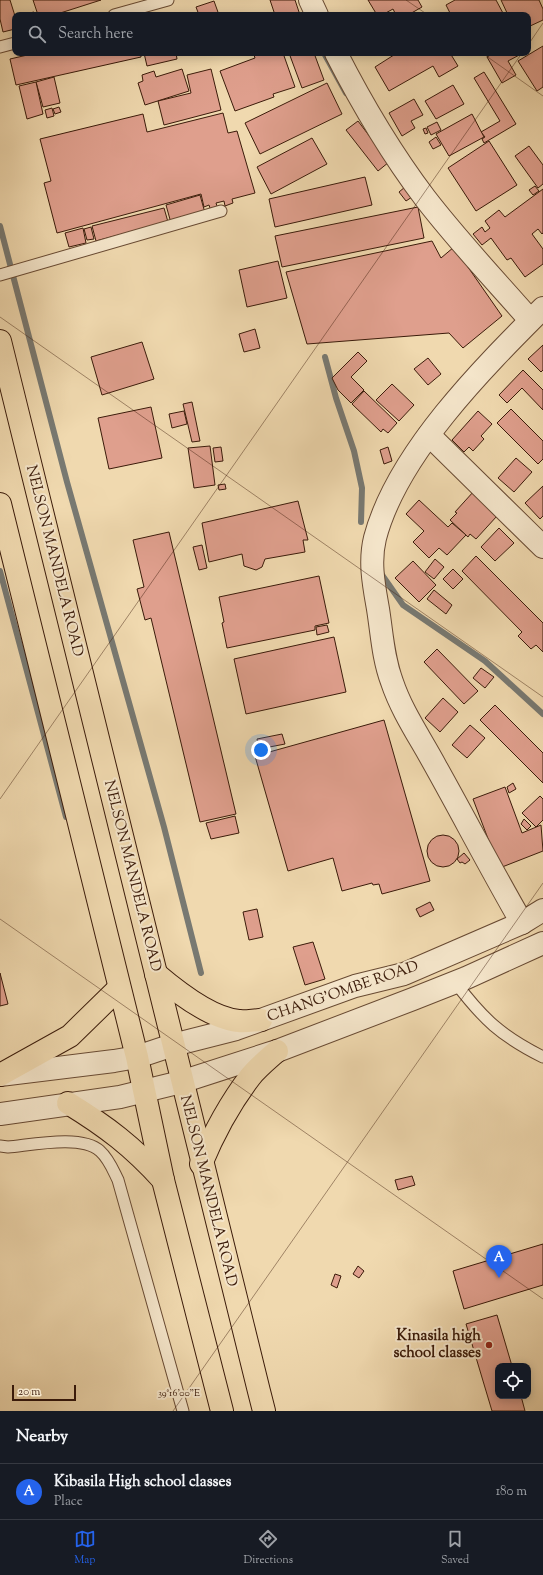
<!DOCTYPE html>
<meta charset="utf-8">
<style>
body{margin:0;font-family:"Sorts Mill Goudy",serif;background:#20242c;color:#f1f3f6}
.controls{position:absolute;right:12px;bottom:12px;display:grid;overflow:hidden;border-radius:8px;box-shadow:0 2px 10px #0003}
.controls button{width:36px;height:36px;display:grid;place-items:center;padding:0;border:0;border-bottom:1px solid #363941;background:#171b24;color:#f1f3f6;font:20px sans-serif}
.scale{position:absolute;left:12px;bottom:10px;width:64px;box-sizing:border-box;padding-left:4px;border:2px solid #3b1b0a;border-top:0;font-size:11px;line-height:14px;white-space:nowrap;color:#3b1b0a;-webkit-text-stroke:3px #f5e6cb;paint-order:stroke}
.you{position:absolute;left:261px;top:750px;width:14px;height:14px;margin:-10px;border:3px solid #fff;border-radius:50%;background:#1a73e8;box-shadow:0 0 0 6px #1a73e833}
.badge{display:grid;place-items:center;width:26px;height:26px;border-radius:50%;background:#2563eb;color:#fff;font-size:13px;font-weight:700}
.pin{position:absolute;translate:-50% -33px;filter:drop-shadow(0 1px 2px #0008)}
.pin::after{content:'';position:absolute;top:21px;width:14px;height:12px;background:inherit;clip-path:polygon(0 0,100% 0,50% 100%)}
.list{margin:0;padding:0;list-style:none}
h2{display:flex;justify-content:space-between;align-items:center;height:52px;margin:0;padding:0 16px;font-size:17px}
h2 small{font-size:13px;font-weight:400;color:#9ea1a6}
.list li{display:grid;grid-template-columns:26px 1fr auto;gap:12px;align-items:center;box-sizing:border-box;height:56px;padding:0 16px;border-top:1px solid #363941}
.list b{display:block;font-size:15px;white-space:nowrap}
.list p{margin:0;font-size:13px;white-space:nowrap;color:#9ea1a6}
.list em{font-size:13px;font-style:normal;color:#9ea1a6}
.icon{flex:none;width:22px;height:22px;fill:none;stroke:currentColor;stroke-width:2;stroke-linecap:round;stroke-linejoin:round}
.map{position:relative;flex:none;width:543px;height:1411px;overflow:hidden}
.search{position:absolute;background:#171b24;box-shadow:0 2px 10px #0003;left:12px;right:12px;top:12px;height:44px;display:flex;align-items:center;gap:10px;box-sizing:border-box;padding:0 14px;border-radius:8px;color:#9ea1a6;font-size:15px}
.sheet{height:108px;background:#171b24}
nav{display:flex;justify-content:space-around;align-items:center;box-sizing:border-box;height:56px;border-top:1px solid #363941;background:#171b24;font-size:11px;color:#9ea1a6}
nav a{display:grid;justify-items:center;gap:2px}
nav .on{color:#2563eb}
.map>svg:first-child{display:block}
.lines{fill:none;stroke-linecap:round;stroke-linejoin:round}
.stream{stroke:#787972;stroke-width:6}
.building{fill:#df9f8d;stroke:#3b1b0a}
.service-casing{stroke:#684a33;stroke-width:13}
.minor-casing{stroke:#684a33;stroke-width:24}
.tertiary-casing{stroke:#684a33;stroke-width:24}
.primary-casing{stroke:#3b1b0a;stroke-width:24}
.service{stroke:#f5e6cb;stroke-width:11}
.minor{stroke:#f5e6cb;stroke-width:22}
.tertiary{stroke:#f5e6cb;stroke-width:22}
.primary{stroke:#f0d9af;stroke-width:22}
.ticks{fill:none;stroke:#3b1b0a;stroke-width:1;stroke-opacity:0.45}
.poi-dot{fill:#8f2418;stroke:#f5e6cb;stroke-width:1.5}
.labels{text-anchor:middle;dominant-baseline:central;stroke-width:4;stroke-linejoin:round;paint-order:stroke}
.street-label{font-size:15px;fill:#3b1b0a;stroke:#f5e6cb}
.poi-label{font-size:15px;font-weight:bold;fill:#3b1b0a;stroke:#f5e6cb;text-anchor:end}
.ticks-label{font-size:10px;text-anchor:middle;fill:#3b1b0a;stroke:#f5e6cb;stroke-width:4;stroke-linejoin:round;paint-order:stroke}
</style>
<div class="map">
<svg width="543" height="1411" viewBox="0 0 543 1411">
<rect width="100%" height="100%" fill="#f0d9af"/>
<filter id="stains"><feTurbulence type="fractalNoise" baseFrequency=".005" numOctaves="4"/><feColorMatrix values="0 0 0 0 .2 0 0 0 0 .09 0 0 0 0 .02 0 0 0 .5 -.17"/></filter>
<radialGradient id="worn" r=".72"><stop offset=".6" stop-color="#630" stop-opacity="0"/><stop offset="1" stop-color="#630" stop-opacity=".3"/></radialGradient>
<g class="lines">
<!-- stream -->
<g class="stream">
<polyline points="324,53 346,93"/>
<polyline points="0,226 67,482 164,827 201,973"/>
<polyline points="325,357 336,398 354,451 362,488 361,522"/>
<polyline points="0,571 66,817"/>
<polyline points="380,572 403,605 485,661 543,714"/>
</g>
</g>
<!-- building -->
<g class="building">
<polygon points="0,0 10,0 15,16 15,29 3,32 0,19"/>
<polygon points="33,0 101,0 54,15 38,15"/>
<polygon points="270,0 295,0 300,15 275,15"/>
<polygon points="368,0 418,0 422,7 408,15 396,15 393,9 382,15 377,15"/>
<polygon points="455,0 496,0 504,15 451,15 446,5"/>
<polygon points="501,0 539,0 543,9 543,20 528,27 528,15 508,15"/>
<polygon points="214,1 219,15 199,15 196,7"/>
<polygon points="34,12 35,15 20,15"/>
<polygon points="543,46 543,87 537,91 518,61"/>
<polygon points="36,53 141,53 141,57 16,85 10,59"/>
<polygon points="144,53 176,53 177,59 147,66"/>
<polygon points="258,53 283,53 295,87 273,94 274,97 235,111 220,71 255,58 254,55"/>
<polygon points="289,53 314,53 324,80 302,88"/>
<polygon points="397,53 450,53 458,66 439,77 433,66 389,91 375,67"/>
<polygon points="494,53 523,53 508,61 516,75 502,83 487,57"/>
<polygon points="182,69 189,91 145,105 138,83 143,81 142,75 154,71 156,77"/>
<polygon points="211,69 221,110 164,125 158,101 191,93 187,75"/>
<polygon points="484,72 516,124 484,143 482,139 485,137 481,132 500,121 474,78"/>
<polygon points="54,77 60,103 43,107 36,82"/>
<polygon points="36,82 43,114 27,119 19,86"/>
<polygon points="327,83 342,114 260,154 245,123"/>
<polygon points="453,85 464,104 436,119 425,101"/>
<polygon points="414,99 423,115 411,121 415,128 402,136 389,113"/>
<polygon points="59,107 61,112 55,114 53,109"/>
<polygon points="52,108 54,116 47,118 45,110"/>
<polygon points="223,113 228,133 237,131 255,193 232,199 233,203 225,206 224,201 216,203 218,209 211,211 209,205 204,207 201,194 57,233 44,183 51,181 40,139 143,114 147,132"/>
<polygon points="472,114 484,137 449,156 436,134"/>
<polygon points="358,121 389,162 378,171 346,130"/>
<polygon points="437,122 441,130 431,135 427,127"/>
<polygon points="426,128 428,133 425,134 423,129"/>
<polygon points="436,137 441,145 433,149 429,142"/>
<polygon points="312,138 327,164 271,194 257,167"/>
<polygon points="489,141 517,185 476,211 448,168"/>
<polygon points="529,146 543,165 543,184 538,188 515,156"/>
<polygon points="365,177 372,205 275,227 269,199"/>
<polygon points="535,186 539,191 533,195 529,190"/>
<polygon points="405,187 412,197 406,201 399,192"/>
<polygon points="543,189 543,233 542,234 538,229 532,234 543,249 543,264 525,277 511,258 507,260 491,238 482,245 473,234 482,227 485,232 490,228 485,221 499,210 505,217"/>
<polygon points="200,195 205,213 171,223 166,205"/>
<polygon points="418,207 424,238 282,267 275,236"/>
<polygon points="164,208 168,222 96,241 92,226"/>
<polygon points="91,227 94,239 87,240 84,229"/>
<polygon points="83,228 86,243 69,247 65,233"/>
<polygon points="432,241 441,258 454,247 502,316 463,348 449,333 307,344 286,272"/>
<polygon points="278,261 287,298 247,307 239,270"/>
<polygon points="255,329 260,348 244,352 239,334"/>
<polygon points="142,342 154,379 102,395 91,357"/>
<polygon points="543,345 543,370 541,372 528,359"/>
<polygon points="358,352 367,361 351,377 364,390 351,403 338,390 332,378"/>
<polygon points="428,358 441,374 428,385 414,369"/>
<polygon points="523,370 543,390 543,410 522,388 507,403 499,395"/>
<polygon points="392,384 414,405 399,421 376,400"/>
<polygon points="364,391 397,423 388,433 383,429 381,432 352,404"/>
<polygon points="192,402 200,441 192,442 183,404"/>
<polygon points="151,407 162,458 109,469 98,418"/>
<polygon points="511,409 543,441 543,459 538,464 497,423"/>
<polygon points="184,411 187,424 172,428 169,414"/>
<polygon points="478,411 492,424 481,436 484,439 473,451 469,447 464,452 452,440"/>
<polygon points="210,446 215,485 194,488 188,448"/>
<polygon points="221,447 223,461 215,462 213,448"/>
<polygon points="388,447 392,461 384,464 380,450"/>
<polygon points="516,458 532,472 514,492 498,478"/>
<polygon points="225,484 226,489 219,490 218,485"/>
<polygon points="543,486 543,516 540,519 525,503"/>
<polygon points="474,491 492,509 490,511 497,516 476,539 470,534 468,537 450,520 457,513 455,512"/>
<polygon points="419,500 448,527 452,523 466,535 447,555 439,548 429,558 413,542 424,531 406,514"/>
<polygon points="298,501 308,540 303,540 305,552 265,559 262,567 256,570 244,566 242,554 209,562 202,523"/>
<polygon points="499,528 514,543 495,561 481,547"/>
<polygon points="169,532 236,814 200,822 151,618 145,620 137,589 144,587 133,540"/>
<polygon points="202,545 207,568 199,570 193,547"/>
<polygon points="476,556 543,623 543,652 536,645 531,649 518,636 522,632 462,571"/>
<polygon points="435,559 444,567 434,579 425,572"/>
<polygon points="413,561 436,585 419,602 395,578"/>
<polygon points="453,569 463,579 453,589 443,579"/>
<polygon points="319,576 329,623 315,626 315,630 227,648 222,623 224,622 219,597"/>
<polygon points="434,590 452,605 446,614 427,599"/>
<polygon points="327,625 329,632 317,635 316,627"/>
<polygon points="334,637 346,692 246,714 234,659"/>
<polygon points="437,649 478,691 464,704 424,662"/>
<polygon points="481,668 494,677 485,688 473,678"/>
<polygon points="443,698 458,712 440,732 425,718"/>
<polygon points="495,705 543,753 543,783 480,720"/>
<polygon points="384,720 430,881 382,894 379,884 373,885 372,883 342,891 333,858 288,871 255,756"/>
<polygon points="470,725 485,738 467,758 452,745"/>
<polygon points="282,734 285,744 259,749 257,739"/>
<polygon points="513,783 516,789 509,793 507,787"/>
<polygon points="505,787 522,833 541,825 543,851 497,869 490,844 473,799"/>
<polygon points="540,796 543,799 543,820 536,827 522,813"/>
<polygon points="235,816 239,833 211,839 206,823"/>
<polygon points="524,819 531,826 527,830 521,824"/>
<circle cx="443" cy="851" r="16"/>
<polygon points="464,853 470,860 465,864 462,862 460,863 457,859"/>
<polygon points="430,902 434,910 420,917 416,909"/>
<polygon points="257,909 263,937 249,940 243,912"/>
<polygon points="313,942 325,979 305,985 293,947"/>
<polygon points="0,973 8,1004 0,1006"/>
<polygon points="412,1176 415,1185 398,1190 395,1180"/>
<polygon points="543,1244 543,1285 464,1309 453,1271"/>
<polygon points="358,1266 364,1271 359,1278 353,1274"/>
<polygon points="335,1274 341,1276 337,1288 331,1285"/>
<polygon points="497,1315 512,1366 498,1366 498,1396 521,1396 525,1411 492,1411 466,1324"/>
</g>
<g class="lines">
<defs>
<g id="service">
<polyline points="114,15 168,0"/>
<polyline points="0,47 15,43"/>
<polyline points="0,275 221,211"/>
<path d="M455,982c28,37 46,54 88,75"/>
<path d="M0,1146l8,1c23,-2 74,-13 92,4 9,8 13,19 18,29l65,231"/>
</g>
<g id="minor">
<polyline points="310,0 317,15"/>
<path d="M336,53c26,51 55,100 89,145 33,43 70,82 105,122"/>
<polyline points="429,435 543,547"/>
<path d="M522,923c-30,-52 -57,-104 -86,-156 -15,-28 -34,-55 -44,-85 -9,-24 -10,-48 -14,-73 -4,-23 -9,-47 -3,-71 22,-84 108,-170 168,-230"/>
</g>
<g id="tertiary">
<polyline points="0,1075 114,1061 137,1057 173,1045 236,1029 355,986 404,974 522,923 543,910"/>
<polyline points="0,1114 120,1097 181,1082 277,1051 413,999 466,978 543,943"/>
</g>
<g id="primary">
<path d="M0,341c88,357 174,714 264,1070"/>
<polyline points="0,504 137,1057 163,1180 222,1411"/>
<path d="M156,974c20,17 56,45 83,47 7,1 15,-1 22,-1"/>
<polyline points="0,1075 70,1036 119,988"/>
<path d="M68,1103c39,24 64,43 95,77"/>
<path d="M201,1164c12,-29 30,-62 49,-87 7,-9 18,-18 27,-26"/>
</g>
</defs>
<!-- service casing -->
<use href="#service" class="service-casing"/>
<!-- minor casing -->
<use href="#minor" class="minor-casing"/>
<!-- tertiary casing -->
<use href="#tertiary" class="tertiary-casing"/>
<!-- primary casing -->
<use href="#primary" class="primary-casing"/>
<!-- service -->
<use href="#service" class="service"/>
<!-- minor -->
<use href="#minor" class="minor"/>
<!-- tertiary -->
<use href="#tertiary" class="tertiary"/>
<!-- primary -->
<use href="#primary" class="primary"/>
</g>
<!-- ticks -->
<path class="ticks" d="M406,0l22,15M528,45l15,-22M482,53l61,43M0,317l543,380M0,799l522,-746M0,919l543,380M173,1411l370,-528"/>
<!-- markers -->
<circle class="poi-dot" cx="489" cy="1345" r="4"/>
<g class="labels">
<!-- street labels -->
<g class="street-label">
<text transform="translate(54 561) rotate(76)">NELSON MANDELA ROAD</text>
<text transform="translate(132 876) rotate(76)">NELSON MANDELA ROAD</text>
<text transform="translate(343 992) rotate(-19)">CHANG'OMBE ROAD</text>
<text transform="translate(208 1191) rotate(76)">NELSON MANDELA ROAD</text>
</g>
<!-- poi labels -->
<g class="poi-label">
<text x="481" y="1336">Kinasila high<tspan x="481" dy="17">school classes</tspan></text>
</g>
</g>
<g class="ticks-label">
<text x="179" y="1396">39°16'00"E</text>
</g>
<rect width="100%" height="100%" filter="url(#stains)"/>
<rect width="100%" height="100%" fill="url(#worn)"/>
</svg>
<div class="controls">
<button><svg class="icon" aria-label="locate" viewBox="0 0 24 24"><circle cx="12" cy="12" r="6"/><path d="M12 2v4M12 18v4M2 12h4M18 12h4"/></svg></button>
</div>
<div class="scale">20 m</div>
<div class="you"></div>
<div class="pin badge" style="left:499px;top:1278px">A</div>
<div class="search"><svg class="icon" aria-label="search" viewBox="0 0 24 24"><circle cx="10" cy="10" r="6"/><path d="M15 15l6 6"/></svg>Search here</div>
</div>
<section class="sheet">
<h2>Nearby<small></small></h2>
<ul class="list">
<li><span class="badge">A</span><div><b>Kibasila High school classes</b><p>Place</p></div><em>180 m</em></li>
</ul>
</section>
<nav>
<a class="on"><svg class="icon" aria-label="map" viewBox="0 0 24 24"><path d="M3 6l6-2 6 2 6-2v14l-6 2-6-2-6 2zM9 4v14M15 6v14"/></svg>Map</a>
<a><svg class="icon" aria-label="directions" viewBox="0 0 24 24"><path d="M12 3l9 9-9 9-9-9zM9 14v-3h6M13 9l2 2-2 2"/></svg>Directions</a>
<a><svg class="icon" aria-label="saved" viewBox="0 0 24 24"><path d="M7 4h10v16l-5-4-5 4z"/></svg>Saved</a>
</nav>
